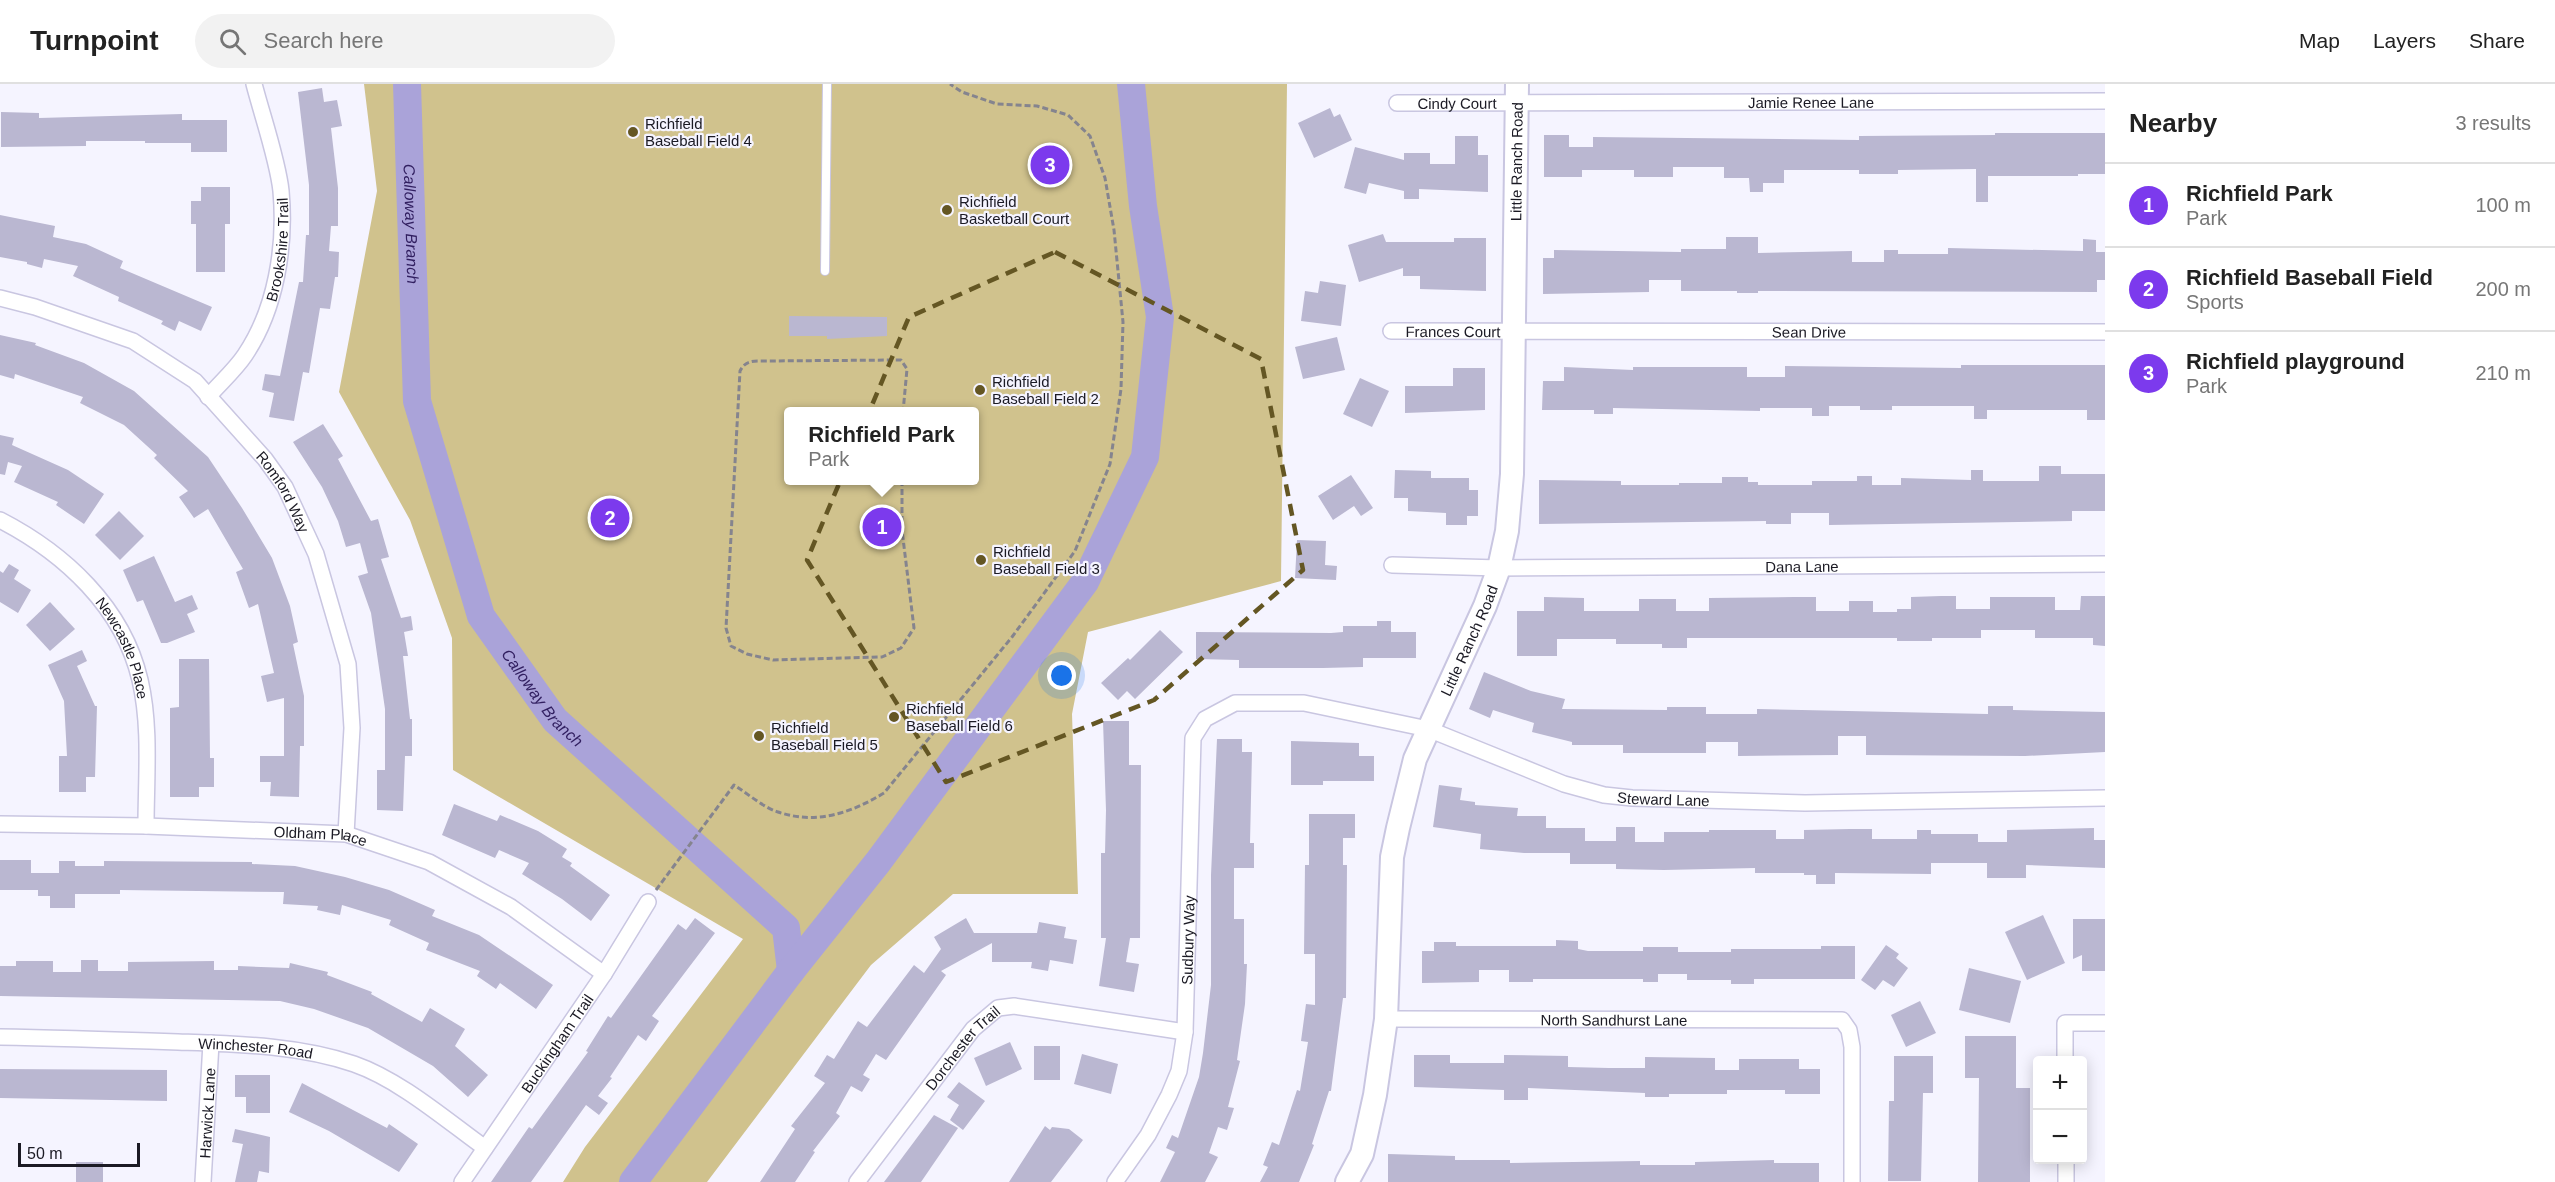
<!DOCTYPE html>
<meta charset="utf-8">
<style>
body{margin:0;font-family:Arial,sans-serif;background:#f2f2f2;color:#222}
.controls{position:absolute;right:18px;bottom:18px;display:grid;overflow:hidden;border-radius:6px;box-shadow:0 3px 15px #0003}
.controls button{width:54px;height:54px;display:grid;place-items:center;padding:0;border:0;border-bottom:2px solid #e0e0e0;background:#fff;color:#222;font:30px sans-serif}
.scale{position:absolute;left:18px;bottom:15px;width:122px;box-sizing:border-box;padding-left:6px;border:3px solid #1b1a24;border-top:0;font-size:16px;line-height:21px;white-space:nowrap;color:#1b1a24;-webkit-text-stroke:4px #f5f4ff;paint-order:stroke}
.you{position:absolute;left:1062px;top:592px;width:21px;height:21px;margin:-15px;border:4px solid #fff;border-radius:50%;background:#1a73e8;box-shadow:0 0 0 9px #1a73e833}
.badge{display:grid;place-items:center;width:39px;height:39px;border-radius:50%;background:#7c3aed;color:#fff;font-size:20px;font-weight:700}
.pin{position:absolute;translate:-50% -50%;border:3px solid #fff;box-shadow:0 2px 6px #0006}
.popup{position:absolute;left:784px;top:323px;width:195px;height:78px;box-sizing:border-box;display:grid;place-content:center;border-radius:6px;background:#fff;filter:drop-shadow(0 2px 4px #0005);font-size:20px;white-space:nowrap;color:#767676}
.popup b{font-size:22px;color:#222}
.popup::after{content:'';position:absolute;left:50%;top:100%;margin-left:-12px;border:12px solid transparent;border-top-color:#fff}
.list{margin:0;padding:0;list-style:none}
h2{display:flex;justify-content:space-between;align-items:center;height:78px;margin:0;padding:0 24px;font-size:26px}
h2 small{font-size:20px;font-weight:400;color:#767676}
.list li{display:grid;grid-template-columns:39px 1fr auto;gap:18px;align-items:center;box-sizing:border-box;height:84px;padding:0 24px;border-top:2px solid #e0e0e0}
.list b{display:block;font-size:22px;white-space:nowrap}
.list p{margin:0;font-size:20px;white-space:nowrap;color:#767676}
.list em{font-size:20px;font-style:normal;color:#767676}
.icon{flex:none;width:33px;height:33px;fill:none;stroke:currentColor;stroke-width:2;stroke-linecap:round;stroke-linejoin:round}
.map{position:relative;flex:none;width:2105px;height:1098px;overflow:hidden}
header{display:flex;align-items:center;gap:36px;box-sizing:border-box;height:84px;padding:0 30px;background:#fff;border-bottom:2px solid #e0e0e0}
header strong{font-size:28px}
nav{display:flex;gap:33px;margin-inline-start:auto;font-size:21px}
.search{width:420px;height:54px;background:#f2f2f2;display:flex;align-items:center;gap:15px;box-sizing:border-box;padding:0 21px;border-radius:33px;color:#767676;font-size:22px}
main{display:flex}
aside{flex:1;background:#fff}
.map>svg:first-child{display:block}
.green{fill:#d0c28d;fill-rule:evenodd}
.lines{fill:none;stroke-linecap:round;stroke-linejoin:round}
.river{stroke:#aaa3d9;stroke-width:28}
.building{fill:#bab7d1}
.lane-casing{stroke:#c9c6e1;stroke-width:10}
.street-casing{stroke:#c9c6e1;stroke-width:18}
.secondary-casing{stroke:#c9c6e1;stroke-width:26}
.path{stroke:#85848e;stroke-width:3;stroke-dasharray:6 3;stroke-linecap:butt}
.lane{stroke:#fff;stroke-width:8}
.street{stroke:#fff;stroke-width:15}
.secondary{stroke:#fff;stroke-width:22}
.marked{fill:none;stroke:#645623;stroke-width:4.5;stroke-dasharray:12 8;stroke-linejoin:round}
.poi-dot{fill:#645623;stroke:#f5f4ff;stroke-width:2}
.labels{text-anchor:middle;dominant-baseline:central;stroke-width:4.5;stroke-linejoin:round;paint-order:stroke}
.street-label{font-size:15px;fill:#1b1a24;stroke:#f5f4ff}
.poi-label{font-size:15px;fill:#1b1a24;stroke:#f5f4ff;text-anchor:start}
.water-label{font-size:16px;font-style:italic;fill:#311f60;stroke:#f5f4ff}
</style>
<header>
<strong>Turnpoint</strong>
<div class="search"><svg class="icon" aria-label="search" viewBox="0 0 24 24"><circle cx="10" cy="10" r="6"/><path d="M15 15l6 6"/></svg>Search here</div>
<nav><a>Map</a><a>Layers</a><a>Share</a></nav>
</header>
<main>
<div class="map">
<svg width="2105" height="1098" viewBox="0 0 2105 1098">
<rect width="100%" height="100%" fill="#f5f4ff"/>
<!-- green -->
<path class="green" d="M364,0h923l-6,497 -193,51 -16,82 6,180h-125l-82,71 -164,217h-144l22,-35 158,-208 -290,-169 -1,-132 -42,-118 -71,-128 38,-201zM789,328h186v68h-186z"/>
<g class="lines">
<!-- river -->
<g class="river">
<path id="s1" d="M407,0l10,317 64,215 74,104 231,208 5,43"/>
<polyline points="633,1098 791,887 878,778 1085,498 1145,373 1160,233 1143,122 1131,0"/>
</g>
</g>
<!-- building -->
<g class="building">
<polygon points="322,4 324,18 337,16 342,42 331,44 338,104 338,142 331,142 329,167 339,168 338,193 335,193 330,225 320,224 309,289 303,288 294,337 269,333 274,309 262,306 265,290 280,292 299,198 303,198 306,151 309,151 309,101 298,8"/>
<polygon points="1330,24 1334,33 1340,30 1352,56 1314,74 1298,39"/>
<polygon points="1,28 39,29 39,34 182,30 182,36 227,36 227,68 191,68 191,59 145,59 145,57 86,57 86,62 1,63"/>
<polygon points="1995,49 2105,49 2105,90 2078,90 2078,92 1988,92 1988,118 1976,118 1976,85 1898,86 1898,90 1859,90 1859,86 1784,86 1784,99 1763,99 1763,108 1750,108 1749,94 1724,94 1724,83 1673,83 1673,93 1634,93 1634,86 1582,86 1582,93 1544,93 1544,51 1569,51 1569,63 1593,63 1593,53 1859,56 1859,52 1995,51"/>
<polygon points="1455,52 1478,52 1478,71 1488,71 1488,108 1419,105 1419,115 1404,115 1404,107 1369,99 1366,110 1344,104 1355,63 1404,76 1404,69 1430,69 1430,80 1455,80"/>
<polygon points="201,103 230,103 230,140 225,140 225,188 196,188 196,140 191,140 191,117 201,117"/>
<polygon points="0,131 55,142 53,153 86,160 123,177 120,184 212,223 201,247 179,237 175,247 161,240 163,237 118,217 119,213 73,192 78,182 44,175 42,184 27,180 27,178 0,173"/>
<polygon points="1383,150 1386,158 1454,158 1454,154 1486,154 1486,207 1420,205 1420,192 1403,192 1403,184 1359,198 1348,161"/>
<polygon points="1726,153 1758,153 1758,169 1852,167 1852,178 1884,178 1884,166 1898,166 1898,170 1948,170 1948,164 2083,167 2083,155 2096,156 2096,168 2105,168 2105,196 2097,196 2097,208 1758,207 1758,209 1737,209 1737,207 1681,207 1681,196 1649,196 1649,208 1543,210 1543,174 1554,174 1554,166 1681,168 1681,165 1726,165"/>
<polygon points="1320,197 1346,201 1341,242 1301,237 1305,207 1318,209"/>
<polygon points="789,232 887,233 887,252 827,255 827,252 789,252"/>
<polygon points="0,251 36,259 35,261 84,279 134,307 208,373 242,424 272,474 290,522 298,558 293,560 304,612 304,662 300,662 299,713 270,712 271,698 260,698 260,672 284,672 284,614 267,618 261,592 274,589 258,520 249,524 236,488 243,485 208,425 194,434 179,413 188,407 154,374 157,371 124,341 80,319 83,313 15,290 14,295 0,291"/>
<polygon points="1337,253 1345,286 1303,295 1295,263"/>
<polygon points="1961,281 2105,281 2105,336 2087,336 2087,326 1987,326 1987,335 1974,335 1974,322 1892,322 1892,326 1860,326 1860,322 1829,322 1829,332 1812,332 1812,324 1760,324 1760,327 1613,324 1613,330 1594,330 1594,326 1542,326 1543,297 1564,297 1564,283 1633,286 1633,283 1747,283 1747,293 1785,293 1785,282 1961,284"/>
<polygon points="1453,284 1485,284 1485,326 1405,329 1405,302 1453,302"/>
<polygon points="1360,294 1389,307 1372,343 1343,330"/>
<polygon points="323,340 343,372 338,375 371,437 378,435 389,473 381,475 401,534 411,532 413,546 404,548 408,572 403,572 410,635 412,635 412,672 405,672 403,727 377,726 377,686 385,686 385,625 371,529 358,492 368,489 360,459 346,463 338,437 322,403 293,358"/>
<polygon points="0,351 14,354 12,361 68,386 104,410 84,440 56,421 58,418 14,398 22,382 8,378 5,391 0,390"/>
<polygon points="2039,382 2061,382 2061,390 2105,390 2105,427 2072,427 2072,437 1829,441 1829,429 1791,429 1791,440 1766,440 1766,437 1539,440 1539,396 1621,397 1621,401 1679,401 1679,399 1722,399 1722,393 1748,393 1748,398 1758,398 1758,401 1812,401 1812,397 1857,397 1857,392 1872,392 1872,401 1901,401 1901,394 1971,396 1971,386 1983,386 1983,397 2039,397"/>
<polygon points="1395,386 1431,387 1431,394 1469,394 1469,406 1478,406 1478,432 1467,432 1467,441 1446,441 1446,429 1408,427 1408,414 1394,414"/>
<polygon points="1351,391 1373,424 1361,432 1354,422 1333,436 1318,412"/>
<polygon points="119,427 144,452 120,476 95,451"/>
<polygon points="1297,456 1326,457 1325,481 1337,482 1336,496 1295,494"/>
<polygon points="154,472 175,518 192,511 198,525 187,530 195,548 167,559 161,559 143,516 137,518 123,486"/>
<polygon points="9,480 19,486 14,495 31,506 18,529 0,518 0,487 3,489"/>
<polygon points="1941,512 1956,512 1956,525 1990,525 1990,513 2055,513 2055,526 2080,526 2081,512 2105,512 2105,562 2093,561 2093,554 2035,554 2035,546 1981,546 1981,554 1932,554 1932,557 1897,557 1897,554 1687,554 1687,564 1662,564 1662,560 1616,560 1616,555 1557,555 1557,572 1517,572 1517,527 1544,527 1544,513 1584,514 1584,527 1639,527 1639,515 1676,515 1676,527 1709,527 1709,514 1794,513 1816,513 1816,527 1849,527 1849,517 1873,517 1873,528 1897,528 1897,525 1911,525 1911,513"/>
<polygon points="50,518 75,545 50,567 26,541"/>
<polygon points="1377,537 1391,537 1391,548 1416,548 1416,574 1363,574 1363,583 1323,584 1239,584 1239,576 1196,575 1196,548 1331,549 1343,548 1343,542 1377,542"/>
<polygon points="1160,546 1183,568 1135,615 1127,607 1118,616 1101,599 1128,574 1130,576"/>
<polygon points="82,566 87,577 77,582 95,622 97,622 95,693 86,693 86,708 59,708 59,672 67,672 64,617 48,581"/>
<polygon points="179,575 209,575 210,674 214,674 214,703 199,703 199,713 170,713 170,624 179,623"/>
<polygon points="1484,588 1531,607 1565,615 1562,625 1667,626 1667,623 1706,623 1706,630 1757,630 1757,625 1988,630 1988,622 2013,622 2013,626 2105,628 2105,668 2025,672 1866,671 1866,652 1838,652 1838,671 1738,672 1738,658 1706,658 1706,669 1623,669 1623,661 1572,661 1572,658 1532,648 1534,639 1493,626 1490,634 1469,625"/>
<polygon points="1103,637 1129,637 1129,681 1141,681 1140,854 1130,854 1126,878 1139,880 1134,908 1099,902 1106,854 1101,854 1101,769 1105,769 1106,726"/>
<polygon points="1217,655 1242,655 1242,668 1252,668 1250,759 1254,759 1254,784 1234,784 1234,835 1244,835 1244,880 1247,880 1245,920 1237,976 1240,977 1228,1023 1234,1024 1227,1046 1218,1043 1209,1069 1218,1073 1205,1098 1160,1098 1175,1068 1166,1064 1172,1051 1178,1054 1199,993 1203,969 1211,901 1211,791"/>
<polygon points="1291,657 1359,659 1359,672 1374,672 1374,697 1323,697 1323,701 1291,701"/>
<polygon points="1439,701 1462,704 1460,716 1475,718 1475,721 1518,724 1517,732 1546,732 1546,744 1585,744 1585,757 1616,757 1616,743 1635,743 1635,758 1664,758 1664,748 1709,748 1709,746 1776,746 1776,755 1804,755 1804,746 1850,745 1872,745 1872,755 1917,755 1917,746 1931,746 1931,750 1978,750 1978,758 2007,758 2007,746 2094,744 2094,756 2105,756 2105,784 2026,781 2026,794 1987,794 1987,779 1931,779 1931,790 1835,789 1835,800 1816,800 1816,791 1804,791 1804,789 1755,789 1755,784 1664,786 1616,785 1616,780 1570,780 1570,769 1524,769 1480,765 1481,750 1433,743"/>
<polygon points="454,720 497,737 500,731 538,747 567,765 562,773 572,779 570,782 610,811 591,837 562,815 522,790 529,779 499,766 495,774 442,751"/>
<polygon points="1309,730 1355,730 1355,754 1343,754 1343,781 1347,781 1346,914 1343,914 1331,1007 1329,1007 1312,1060 1314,1061 1299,1098 1260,1098 1268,1083 1263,1081 1272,1058 1279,1061 1297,1006 1300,1007 1308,958 1301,957 1306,920 1315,921 1315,870 1304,870 1305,781 1309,781"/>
<polygon points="0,776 31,776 31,789 59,789 59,777 75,777 75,782 104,782 104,777 252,778 252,780 295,782 345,793 389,806 435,826 432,832 479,851 553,901 536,925 500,899 496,905 477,892 480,887 426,866 429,859 389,841 391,836 342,821 340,831 317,826 318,822 283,820 284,808 120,806 120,810 75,810 75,824 50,824 50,812 38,812 38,806 0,806"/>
<polygon points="2043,831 2065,879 2027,896 2005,848"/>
<polygon points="695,834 715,849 652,932 659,937 646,957 638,951 610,993 612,994 598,1012 608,1019 599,1031 586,1021 531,1098 491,1098 529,1043 532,1045 588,968 586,967 608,932 611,934 678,840 686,846"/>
<polygon points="966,834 974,849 1037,849 1039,838 1066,843 1064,854 1077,856 1073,880 1050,876 1048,887 1031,884 1032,878 992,878 992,859 941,887 946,891 886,976 876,970 863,991 870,995 862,1008 851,1002 836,1029 840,1032 813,1067 815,1068 795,1098 760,1098 795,1045 791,1042 825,999 814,992 827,971 834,975 858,937 867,943 914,881 924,889 941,865 934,853"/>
<polygon points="2073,835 2105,835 2105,887 2082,887 2082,871 2073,875"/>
<polygon points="1556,856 1578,857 1578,865 1588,867 1643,867 1643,863 1678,863 1678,868 1731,868 1731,865 1821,865 1821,862 1855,862 1855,895 1754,895 1754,900 1731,900 1731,896 1687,896 1687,890 1658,890 1658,898 1643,898 1643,895 1533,895 1533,898 1509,898 1509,886 1479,886 1479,898 1422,899 1422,867 1434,867 1434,858 1456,858 1456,862 1556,862"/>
<polygon points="1886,861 1899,870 1896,874 1908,884 1894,903 1883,896 1875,906 1861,896"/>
<polygon points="81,876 98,876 98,887 128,887 128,878 214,877 214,886 238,886 238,882 289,884 290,879 328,888 327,891 372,908 371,910 422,938 430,924 465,945 455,962 488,991 468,1013 433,982 368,944 314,925 280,917 0,912 0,882 16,882 16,877 53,877 53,888 81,888"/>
<polygon points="1969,884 2021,897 2010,939 1959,926"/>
<polygon points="1920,917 1936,949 1906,963 1891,931"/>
<polygon points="1965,952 2016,952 2016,1004 2030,1004 2030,1098 1978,1098 1979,994 1965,994"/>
<polygon points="1010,958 1022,985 986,1002 974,974"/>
<rect x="1034" y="962" width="26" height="34"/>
<polygon points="1082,970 1118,980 1111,1010 1074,1000"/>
<polygon points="1414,971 1450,971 1450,979 1504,979 1504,971 1568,972 1568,983 1609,984 1645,984 1645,973 1715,974 1715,986 1739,986 1739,975 1799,975 1799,985 1820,985 1820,1010 1785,1010 1785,1006 1727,1006 1727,1010 1669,1010 1669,1013 1645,1013 1645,1009 1528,1004 1528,1016 1504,1016 1504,1006 1414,1003"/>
<polygon points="1894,972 1933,972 1933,1009 1923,1009 1921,1097 1888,1097 1889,1017 1894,1017"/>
<polygon points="0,985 167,986 167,1017 0,1014"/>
<polygon points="235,991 270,991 270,1029 246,1029 246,1013 235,1013"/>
<polygon points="959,998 985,1017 963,1046 950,1036 959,1021 947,1013"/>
<polygon points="302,999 387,1044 389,1040 418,1060 399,1088 329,1047 289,1028"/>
<polygon points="934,1031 958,1044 921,1098 884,1098"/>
<polygon points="1045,1042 1050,1046 1052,1043 1069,1045 1083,1056 1051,1098 1009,1098"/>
<polygon points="235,1045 270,1053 269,1089 259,1087 257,1098 235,1098 243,1060 232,1058"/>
<polygon points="1388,1070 1455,1072 1455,1076 1510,1076 1510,1079 1640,1077 1640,1081 1695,1081 1695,1078 1774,1076 1774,1079 1819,1079 1819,1098 1388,1098"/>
<rect x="76" y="1078" width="27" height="20"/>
</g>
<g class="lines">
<defs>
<polyline id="lane" points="825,187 827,0"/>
<g id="street">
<path id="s2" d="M1397,19l708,-2"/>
<path id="s3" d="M0,214l35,9 98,34 62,40 70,78 20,28 31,67 32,110 4,64 -6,106"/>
<path id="s4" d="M1391,247l714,1"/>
<path id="s5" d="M208,313c12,-14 27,-27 37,-42 31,-46 41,-109 36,-164 -3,-30 -19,-76 -27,-107"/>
<path id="s6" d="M0,436c64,33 123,87 140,160 11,47 6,98 6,146"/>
<path id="s7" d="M1392,481l107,3 606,-4"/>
<path id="s8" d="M0,740l146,2 200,8 83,28 82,45 93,67"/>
<path id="s9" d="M1386,935l456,1 7,10 3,17v135"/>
<path id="s10" d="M0,953c59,1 119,3 178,5 59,2 120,3 176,22 46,16 92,56 131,84"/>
<polyline points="2065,976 2065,939 2105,939"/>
<polyline points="2066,1076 2066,1098"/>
<path id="s11" d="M203,1098l8,-139"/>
<path id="s12" d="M462,1098l142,-208 44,-72"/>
<path id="s13" d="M857,1098l116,-153 25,-21 16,-2 171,26"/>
<path id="s14" d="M1115,1098l33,-47 21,-40 10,-24 6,-39 8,-294 12,-19 30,-16h69l124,26 136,55 40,11 28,3 173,5 300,-5"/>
</g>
<g id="secondary">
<path id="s15" d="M1347,1098l15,-28 13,-59 11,-76 6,-162 6,-29 17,-69 70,-153 14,-38 8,-37 5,-57 5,-390"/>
</g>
</defs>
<!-- lane casing -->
<use href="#lane" class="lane-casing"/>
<!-- street casing -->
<use href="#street" class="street-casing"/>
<!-- secondary casing -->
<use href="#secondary" class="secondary-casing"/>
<!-- path -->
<g class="path">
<path d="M902,396v50l12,98 -13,20 -19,9 -109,3 -26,-6 -16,-8 -5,-18 14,-257c5,-10 12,-10 22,-10l139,-1 6,9 -4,43"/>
<path d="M656,806l78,-105c14,9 29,22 44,27 38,13 73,1 106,-19l128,-156 63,-86 35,-87 11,-75 2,-67 -9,-92 -9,-52 -15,-42 -22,-21 -31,-9 -40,-2 -35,-12 -12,-8"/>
</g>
<!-- lane -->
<use href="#lane" class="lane"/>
<!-- street -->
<use href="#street" class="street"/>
<!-- secondary -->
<use href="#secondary" class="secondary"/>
</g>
<!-- marked area -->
<path class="marked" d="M1055,168l206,107 42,211 -149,130 -208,82 -139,-222 102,-243z"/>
<!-- markers -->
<g class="poi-dot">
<circle cx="633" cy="48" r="6"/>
<circle cx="947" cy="126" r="6"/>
<circle cx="980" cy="306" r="6"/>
<circle cx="981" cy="476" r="6"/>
<circle cx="894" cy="633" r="6"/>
<circle cx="759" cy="652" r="6"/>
</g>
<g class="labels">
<!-- street labels -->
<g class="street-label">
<text stroke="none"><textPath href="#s2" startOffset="414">Jamie Renee Lane</textPath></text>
<text stroke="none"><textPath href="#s2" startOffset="60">Cindy Court</textPath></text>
<text stroke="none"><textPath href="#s15" startOffset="1048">Little Ranch Road</textPath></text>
<text stroke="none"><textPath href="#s5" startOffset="168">Brookshire Trail</textPath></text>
<text stroke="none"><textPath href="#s4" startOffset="62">Frances Court</textPath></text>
<text stroke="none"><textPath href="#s4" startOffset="418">Sean Drive</textPath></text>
<text stroke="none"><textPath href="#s3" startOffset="356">Romford Way</textPath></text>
<text stroke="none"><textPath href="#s7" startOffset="410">Dana Lane</textPath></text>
<text stroke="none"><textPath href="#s15" startOffset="562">Little Ranch Road</textPath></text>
<text stroke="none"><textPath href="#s6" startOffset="183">Newcastle Place</textPath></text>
<text stroke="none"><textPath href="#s14" startOffset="962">Steward Lane</textPath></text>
<text stroke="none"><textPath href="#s8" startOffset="321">Oldham Place</textPath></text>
<text stroke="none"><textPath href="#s14" startOffset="260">Sudbury Way</textPath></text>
<text stroke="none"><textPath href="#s9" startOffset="228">North Sandhurst Lane</textPath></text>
<text stroke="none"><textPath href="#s12" startOffset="168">Buckingham Trail</textPath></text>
<text stroke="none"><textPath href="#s10" startOffset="256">Winchester Road</textPath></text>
<text stroke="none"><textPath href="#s13" startOffset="171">Dorchester Trail</textPath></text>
<text stroke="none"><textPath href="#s11" startOffset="69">Harwick Lane</textPath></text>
</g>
<!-- poi labels -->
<g class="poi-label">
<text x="645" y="39">Richfield<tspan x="645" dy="17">Baseball Field 4</tspan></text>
<text x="959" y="117">Richfield<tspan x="959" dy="17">Basketball Court</tspan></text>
<text x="992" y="297">Richfield<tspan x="992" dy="17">Baseball Field 2</tspan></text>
<text x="993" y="467">Richfield<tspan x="993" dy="17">Baseball Field 3</tspan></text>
<text x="906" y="624">Richfield<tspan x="906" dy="17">Baseball Field 6</tspan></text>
<text x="771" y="643">Richfield<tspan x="771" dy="17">Baseball Field 5</tspan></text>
</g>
<!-- water labels -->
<g class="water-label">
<text stroke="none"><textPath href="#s1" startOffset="140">Calloway Branch</textPath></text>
<text stroke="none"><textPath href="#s1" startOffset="644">Calloway Branch</textPath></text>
</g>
</g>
</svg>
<div class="controls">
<button>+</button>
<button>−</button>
</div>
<div class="scale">50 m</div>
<div class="you"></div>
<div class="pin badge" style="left:882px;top:443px">1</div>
<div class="popup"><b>Richfield Park</b>Park</div>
<div class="pin badge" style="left:610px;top:434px">2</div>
<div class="pin badge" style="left:1050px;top:81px">3</div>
</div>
<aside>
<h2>Nearby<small>3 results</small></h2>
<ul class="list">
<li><span class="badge">1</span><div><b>Richfield Park</b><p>Park</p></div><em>100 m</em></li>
<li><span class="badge">2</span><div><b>Richfield Baseball Field</b><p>Sports</p></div><em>200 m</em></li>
<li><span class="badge">3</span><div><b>Richfield playground</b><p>Park</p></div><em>210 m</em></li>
</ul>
</aside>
</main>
